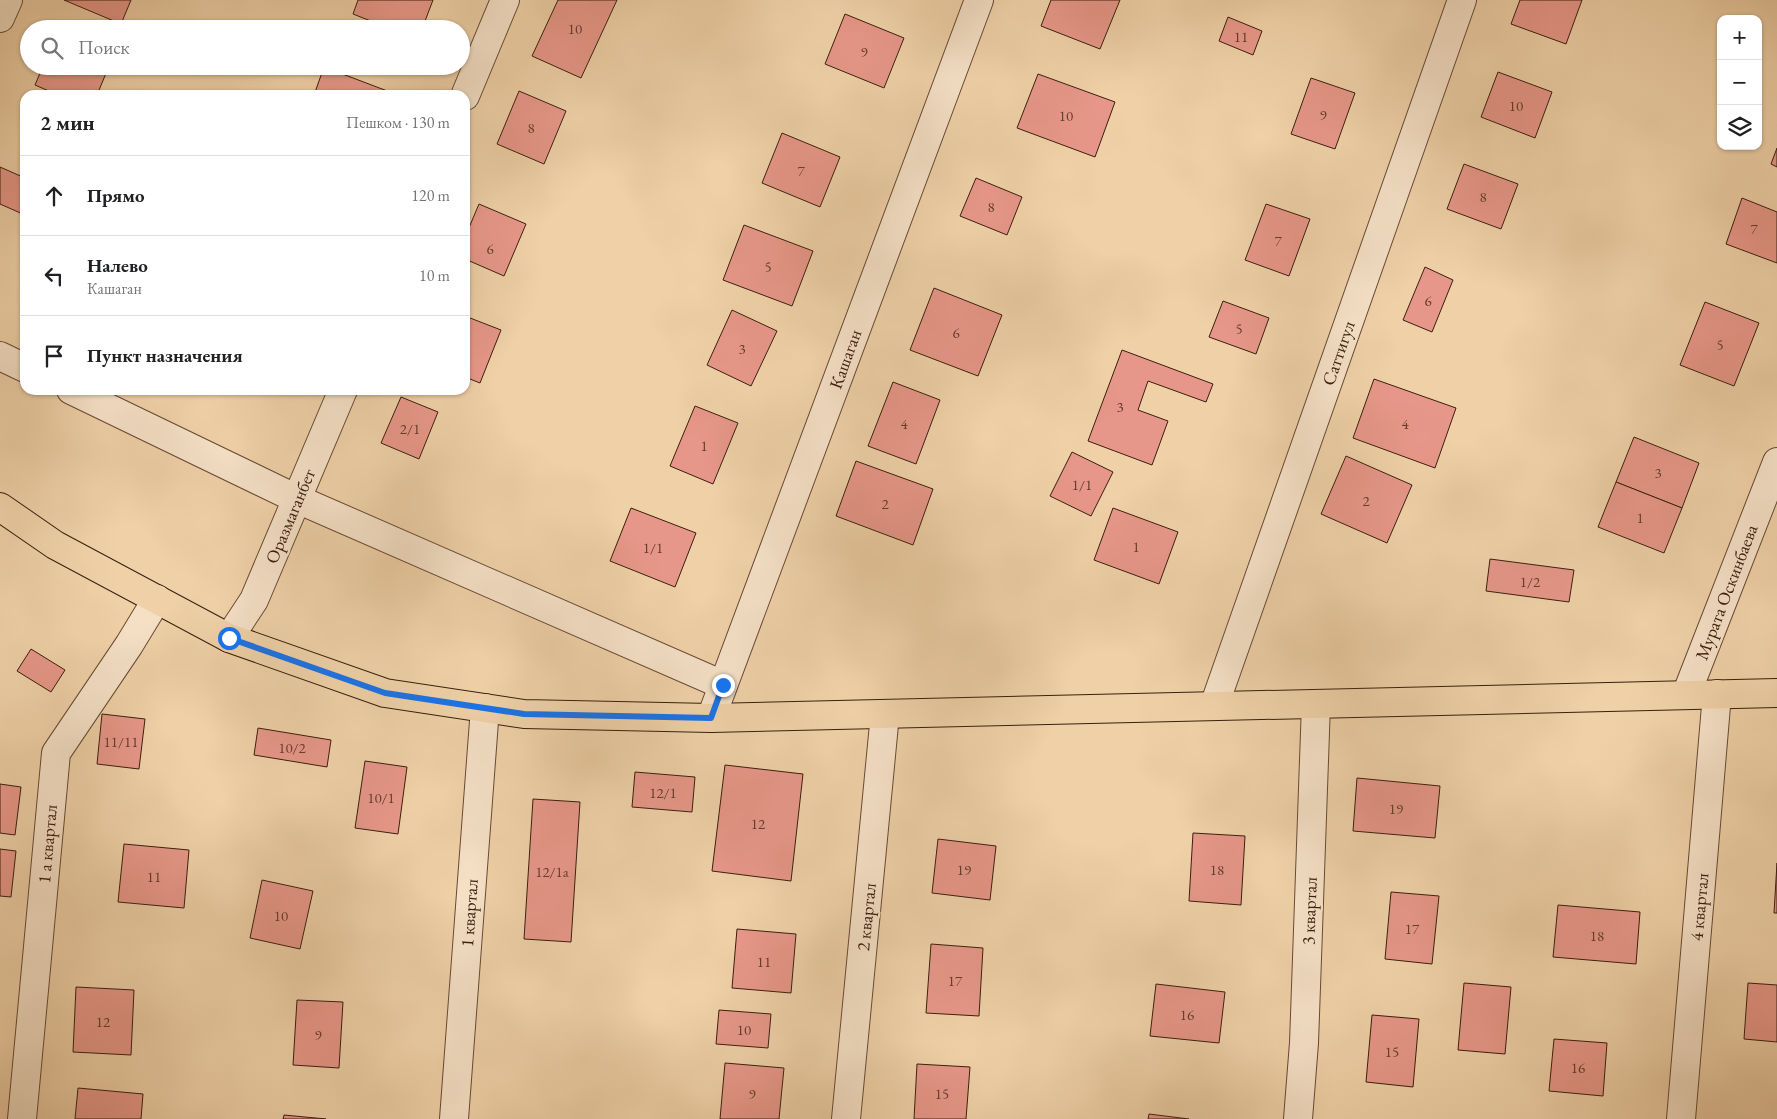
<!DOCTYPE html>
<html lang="ru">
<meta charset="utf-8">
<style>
body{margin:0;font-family:"EB Garamond",serif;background:#f2f2f2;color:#202124}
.controls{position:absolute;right:15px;top:15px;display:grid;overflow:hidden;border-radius:10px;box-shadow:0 1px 4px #0004}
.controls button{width:45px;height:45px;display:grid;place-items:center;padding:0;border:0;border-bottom:1px solid #e0e0e0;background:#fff;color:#202124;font:25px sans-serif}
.stop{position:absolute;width:15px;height:15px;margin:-11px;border:4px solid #1a73e8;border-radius:50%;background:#fff}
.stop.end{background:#1a73e8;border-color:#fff;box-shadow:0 1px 5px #0008}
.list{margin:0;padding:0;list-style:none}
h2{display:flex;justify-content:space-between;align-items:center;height:65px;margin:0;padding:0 20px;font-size:21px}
h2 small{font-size:16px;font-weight:400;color:#757577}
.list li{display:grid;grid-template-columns:32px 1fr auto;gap:15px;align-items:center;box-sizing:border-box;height:80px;padding:0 20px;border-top:1px solid #e0e0e0}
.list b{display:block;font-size:19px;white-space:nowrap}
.list p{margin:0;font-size:16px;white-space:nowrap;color:#757577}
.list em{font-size:16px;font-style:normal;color:#757577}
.icon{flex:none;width:28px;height:28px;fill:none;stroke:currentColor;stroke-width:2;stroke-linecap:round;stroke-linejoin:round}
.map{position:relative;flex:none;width:1777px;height:1119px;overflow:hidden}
.search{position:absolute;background:#fff;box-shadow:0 1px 4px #0004;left:20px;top:20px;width:450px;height:55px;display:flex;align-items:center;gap:12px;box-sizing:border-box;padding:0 18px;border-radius:28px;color:#757577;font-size:19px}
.panel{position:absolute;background:#fff;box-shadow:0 1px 4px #0004;left:20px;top:90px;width:450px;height:305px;border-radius:15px}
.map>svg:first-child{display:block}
.building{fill:#e79789;stroke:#3a1e0e}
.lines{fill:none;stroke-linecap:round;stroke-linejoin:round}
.minor-casing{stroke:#674a34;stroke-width:30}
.major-casing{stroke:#3a1e0e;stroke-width:30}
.minor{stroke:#f5e0c6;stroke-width:28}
.major{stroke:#efd0a7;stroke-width:28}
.route{stroke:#1a73e8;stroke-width:6}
.labels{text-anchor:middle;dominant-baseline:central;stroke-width:4.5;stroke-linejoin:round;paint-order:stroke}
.number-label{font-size:15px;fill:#653c2d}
.street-label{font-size:18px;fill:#3a1e0e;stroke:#f5e0c6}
</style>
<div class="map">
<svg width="1777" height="1119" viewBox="0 0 1777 1119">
<rect width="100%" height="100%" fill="#efd0a7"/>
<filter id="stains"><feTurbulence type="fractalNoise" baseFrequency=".004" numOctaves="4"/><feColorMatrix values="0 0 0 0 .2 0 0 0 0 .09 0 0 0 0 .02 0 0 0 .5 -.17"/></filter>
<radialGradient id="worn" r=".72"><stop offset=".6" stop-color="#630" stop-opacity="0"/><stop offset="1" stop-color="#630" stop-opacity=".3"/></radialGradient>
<!-- building -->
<g class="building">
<polygon points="64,0 131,0 121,24"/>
<polygon points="358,0 433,0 422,29 391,29 353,14"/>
<polygon points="558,0 617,0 581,78 532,56"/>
<polygon points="1051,0 1120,0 1100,49 1041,26"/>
<polygon points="1520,0 1582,0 1566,44 1511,24"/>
<polygon points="845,14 904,38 884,88 825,64"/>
<polygon points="1228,17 1262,31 1253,55 1219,41"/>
<polygon points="43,66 109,66 97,95 58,95 35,85"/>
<polygon points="324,67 390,92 388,95 314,95"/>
<polygon points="1498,72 1552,92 1535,138 1481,117"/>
<polygon points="1038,74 1115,102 1095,157 1017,128"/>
<polygon points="1311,78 1355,93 1335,149 1291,134"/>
<polygon points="519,91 566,111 544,164 497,144"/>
<polygon points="782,133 840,157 820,207 762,183"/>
<polygon points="1777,148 1777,167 1771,164"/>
<polygon points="1464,164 1518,184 1501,229 1447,209"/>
<polygon points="0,167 25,178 25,215 0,204"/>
<polygon points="976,178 1022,197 1007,235 960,216"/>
<polygon points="1742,198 1777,212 1777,263 1726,244"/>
<polygon points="479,204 526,224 504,276 465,259 465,237"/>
<polygon points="1266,204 1310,219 1289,276 1245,260"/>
<polygon points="744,225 813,251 792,306 723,280"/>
<polygon points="1425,267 1453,280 1432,332 1403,320"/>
<polygon points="934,288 1002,315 978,376 910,350"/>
<polygon points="1223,301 1269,318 1256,354 1209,337"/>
<polygon points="1705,302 1759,323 1734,386 1680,365"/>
<polygon points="732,310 777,331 751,386 707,365"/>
<polygon points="465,316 501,330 480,383 465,377"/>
<polygon points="1122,350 1213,384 1206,402 1148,381 1138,410 1168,421 1152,465 1088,441"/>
<polygon points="1374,379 1456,408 1435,468 1353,438"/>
<polygon points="893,382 940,400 916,464 868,446"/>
<polygon points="401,397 438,412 419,459 381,443"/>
<polygon points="695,406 738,423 713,484 670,466"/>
<polygon points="1634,437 1699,463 1682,508 1616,482"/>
<polygon points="1072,452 1113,472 1091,516 1050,496"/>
<polygon points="1346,456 1412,485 1387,543 1321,514"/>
<polygon points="856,461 933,489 913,545 836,516"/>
<polygon points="1616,482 1682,508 1664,553 1598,527"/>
<polygon points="631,508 696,533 675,587 610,561"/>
<polygon points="1113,508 1178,532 1159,584 1094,560"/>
<polygon points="1490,559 1574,570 1569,602 1486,591"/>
<polygon points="31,649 65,670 51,692 17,671"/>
<polygon points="102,714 145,719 139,769 97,764"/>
<polygon points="258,728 331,740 327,767 254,755"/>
<polygon points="365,761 407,767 398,834 355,828"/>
<polygon points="725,765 803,774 791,881 712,871"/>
<polygon points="635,772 695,777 692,812 632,807"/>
<polygon points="1357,778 1440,786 1435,838 1353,831"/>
<polygon points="0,784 21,787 15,835 0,833"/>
<polygon points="533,799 580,802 571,942 524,939"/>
<polygon points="1193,833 1245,836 1241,905 1189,901"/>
<polygon points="938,839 996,846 990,900 932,893"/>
<polygon points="124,844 189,850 184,908 118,902"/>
<polygon points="0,849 16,851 11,897 0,896"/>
<polygon points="1777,863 1777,913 1774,913"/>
<polygon points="262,880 313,891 300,949 250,938"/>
<polygon points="1391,892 1439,896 1432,964 1385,959"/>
<polygon points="1558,905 1640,912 1636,964 1553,957"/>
<polygon points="737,929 796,934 791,993 732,988"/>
<polygon points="931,944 983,948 979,1016 926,1013"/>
<polygon points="1464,983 1511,987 1505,1054 1458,1050"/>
<polygon points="1748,983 1777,985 1777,1042 1744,1039"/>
<polygon points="1156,984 1225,992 1219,1043 1150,1036"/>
<polygon points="76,987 134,990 131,1055 73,1052"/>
<polygon points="297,1000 343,1002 339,1068 293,1065"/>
<polygon points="719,1010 771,1014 768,1048 716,1044"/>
<polygon points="1372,1015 1419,1019 1413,1087 1366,1082"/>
<polygon points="1554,1039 1607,1043 1603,1096 1549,1091"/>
<polygon points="725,1063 784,1068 779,1119 720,1119"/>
<polygon points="917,1064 970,1067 966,1119 914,1119"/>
<polygon points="78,1088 143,1094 141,1119 75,1119"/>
<polygon points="1149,1114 1189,1119 1148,1119"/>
<polygon points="284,1115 326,1119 283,1119"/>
</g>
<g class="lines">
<defs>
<g id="minor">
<polyline points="0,18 8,0"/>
<polyline points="465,96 505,0"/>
<polyline points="0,356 25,368"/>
<polyline points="71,390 297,499 723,685"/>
<polyline points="229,638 254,600 343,390"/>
<polyline points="1686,695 1777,462"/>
<polyline points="1214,706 1462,0"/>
<polyline points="711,718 979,0"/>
<polyline points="22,1119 56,753 129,645 157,599"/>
<polyline points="454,1119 485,708"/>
<polyline points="846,1119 885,714"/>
<polyline points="1298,1119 1304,1043 1316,704"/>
<polyline points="1681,1119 1717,694"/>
</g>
<polyline id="major" points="0,507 55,545 229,638 385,693 524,714 711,718 1777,693"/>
</defs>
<!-- minor casing -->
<use href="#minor" class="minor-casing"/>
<!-- major casing -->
<use href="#major" class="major-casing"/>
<!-- minor -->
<use href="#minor" class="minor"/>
<!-- major -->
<use href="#major" class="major"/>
</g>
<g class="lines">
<!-- route -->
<polyline class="route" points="229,638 385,693 524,714 711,718 723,685"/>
</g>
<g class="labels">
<!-- number labels -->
<g class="number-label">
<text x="575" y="28">10</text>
<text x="1241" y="36">11</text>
<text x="864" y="51">9</text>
<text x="1516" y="105">10</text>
<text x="1323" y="114">9</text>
<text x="1066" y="115">10</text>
<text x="531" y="127">8</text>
<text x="801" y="170">7</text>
<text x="1483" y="196">8</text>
<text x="991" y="206">8</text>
<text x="1754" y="228">7</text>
<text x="1278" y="240">7</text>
<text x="490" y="248">6</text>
<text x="768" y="266">5</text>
<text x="1428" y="300">6</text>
<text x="1239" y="328">5</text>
<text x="956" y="332">6</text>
<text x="1720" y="344">5</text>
<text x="742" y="348">3</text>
<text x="1120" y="406">3</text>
<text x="904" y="423">4</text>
<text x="1405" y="423">4</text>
<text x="410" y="428">2/1</text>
<text x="704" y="445">1</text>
<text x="1658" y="472">3</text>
<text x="1082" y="484">1/1</text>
<text x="1366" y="500">2</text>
<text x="885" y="503">2</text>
<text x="1640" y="517">1</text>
<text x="1136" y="546">1</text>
<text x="653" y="547">1/1</text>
<text x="1530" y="581">1/2</text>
<text x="121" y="741">11/11</text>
<text x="292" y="747">10/2</text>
<text x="663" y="792">12/1</text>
<text x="381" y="797">10/1</text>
<text x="1396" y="808">19</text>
<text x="758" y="823">12</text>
<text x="964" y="869">19</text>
<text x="1217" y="869">18</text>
<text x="552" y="871">12/1а</text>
<text x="154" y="876">11</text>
<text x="281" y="915">10</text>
<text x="1412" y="928">17</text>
<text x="1597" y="935">18</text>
<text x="764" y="961">11</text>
<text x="955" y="980">17</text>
<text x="1187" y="1014">16</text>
<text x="103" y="1021">12</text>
<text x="744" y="1029">10</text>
<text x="318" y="1034">9</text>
<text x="1392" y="1051">15</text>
<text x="1578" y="1067">16</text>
<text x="752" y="1093">9</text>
<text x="942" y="1093">15</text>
</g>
<!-- street labels -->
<g class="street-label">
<text transform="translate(1338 353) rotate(-71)">Саттигул</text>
<text transform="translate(845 359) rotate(-70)">Кашаган</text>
<text transform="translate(290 516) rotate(-67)">Оразмаганбет</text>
<text transform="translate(1726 592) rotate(-69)">Мурата Оскинбаева</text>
<text transform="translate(47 844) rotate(-85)">1 а квартал</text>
<text transform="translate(1699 907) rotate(-85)">4 квартал</text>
<text transform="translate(1309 911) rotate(-88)">3 квартал</text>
<text transform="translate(469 913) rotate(-86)">1 квартал</text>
<text transform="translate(866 917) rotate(-84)">2 квартал</text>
</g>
</g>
<rect width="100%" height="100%" filter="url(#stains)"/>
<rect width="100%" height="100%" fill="url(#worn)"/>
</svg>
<div class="controls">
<button>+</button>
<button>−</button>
<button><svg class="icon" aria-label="layers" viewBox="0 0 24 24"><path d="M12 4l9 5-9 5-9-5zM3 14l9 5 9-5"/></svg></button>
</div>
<div class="stop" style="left:229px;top:638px"></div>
<div class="stop end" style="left:723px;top:685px"></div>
<div class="search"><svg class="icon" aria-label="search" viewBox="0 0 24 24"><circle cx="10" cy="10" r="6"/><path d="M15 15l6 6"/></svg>Поиск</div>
<section class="panel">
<h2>2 мин<small>Пешком · 130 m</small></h2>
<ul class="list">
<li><svg class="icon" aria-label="ahead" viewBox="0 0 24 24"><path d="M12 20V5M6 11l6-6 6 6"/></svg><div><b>Прямо</b></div><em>120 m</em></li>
<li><svg class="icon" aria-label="left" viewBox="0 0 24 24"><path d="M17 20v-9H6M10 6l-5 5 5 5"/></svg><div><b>Налево</b><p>Кашаган</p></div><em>10 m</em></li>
<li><svg class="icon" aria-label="arrive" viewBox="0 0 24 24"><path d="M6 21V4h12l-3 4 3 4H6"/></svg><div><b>Пункт назначения</b></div></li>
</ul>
</section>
</div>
